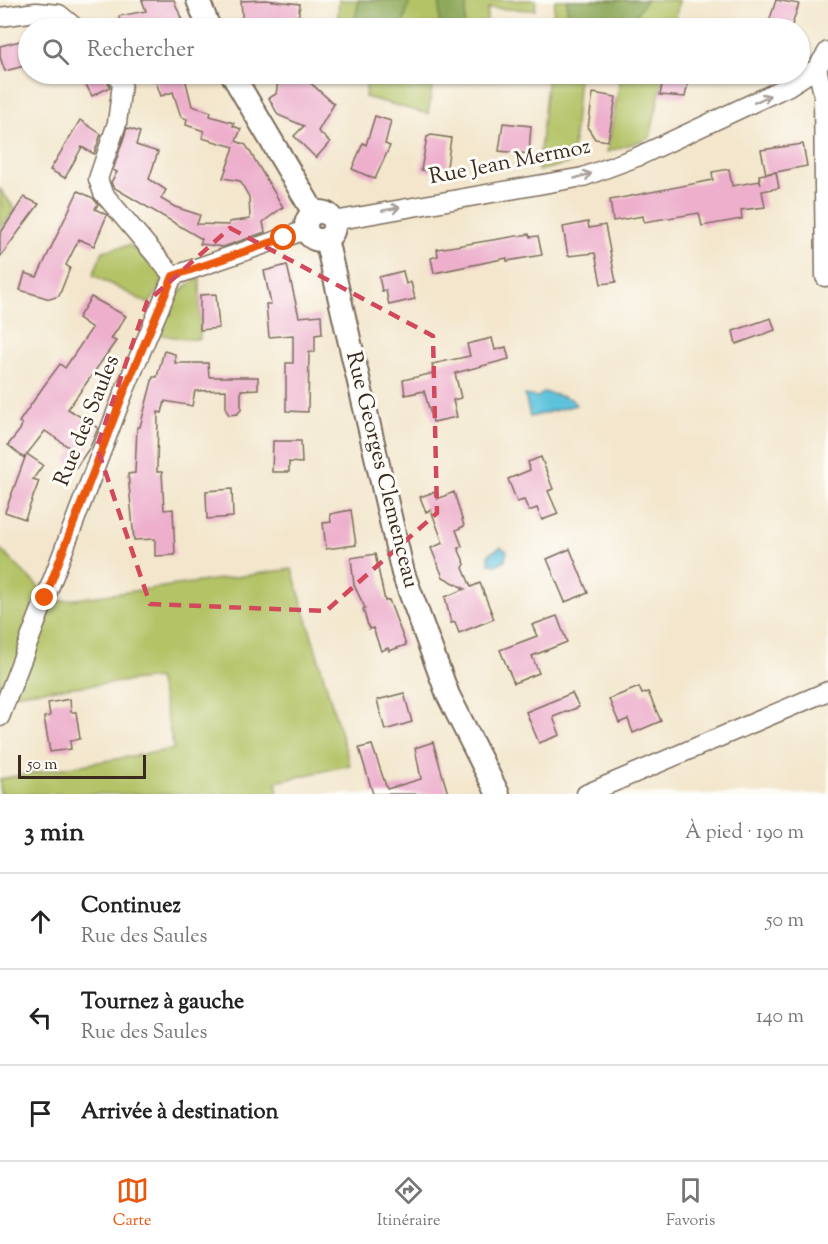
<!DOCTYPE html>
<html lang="fr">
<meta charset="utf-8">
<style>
body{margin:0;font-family:"Sorts Mill Goudy",serif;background:#f6f6f6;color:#222}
.scale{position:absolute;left:18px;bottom:15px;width:128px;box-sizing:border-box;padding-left:6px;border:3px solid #3b2a1e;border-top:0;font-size:16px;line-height:21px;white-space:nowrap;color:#3b2a1e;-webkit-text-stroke:4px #fdfcf7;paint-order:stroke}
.stop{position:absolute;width:18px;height:18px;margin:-14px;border:4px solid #ea580c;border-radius:50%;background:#fff}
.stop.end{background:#ea580c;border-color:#fff;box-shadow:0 2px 6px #0008}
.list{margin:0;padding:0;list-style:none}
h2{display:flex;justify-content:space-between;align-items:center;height:78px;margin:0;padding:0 24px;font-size:26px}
h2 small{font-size:20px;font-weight:400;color:#767676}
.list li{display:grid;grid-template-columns:39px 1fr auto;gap:18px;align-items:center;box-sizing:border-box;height:96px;padding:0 24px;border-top:2px solid #e0e0e0}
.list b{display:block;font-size:22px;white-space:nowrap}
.list p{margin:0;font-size:20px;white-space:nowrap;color:#767676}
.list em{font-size:20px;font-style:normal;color:#767676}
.icon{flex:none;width:33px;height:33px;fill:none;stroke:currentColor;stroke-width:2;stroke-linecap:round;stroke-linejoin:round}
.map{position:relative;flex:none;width:828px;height:794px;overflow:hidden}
.search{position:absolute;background:#fff;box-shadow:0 2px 4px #0004;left:18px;right:18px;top:18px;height:66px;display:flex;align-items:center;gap:15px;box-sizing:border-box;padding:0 21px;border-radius:33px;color:#767676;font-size:22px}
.sheet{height:366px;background:#fff}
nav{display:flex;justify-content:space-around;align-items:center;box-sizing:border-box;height:84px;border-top:2px solid #e0e0e0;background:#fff;font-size:16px;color:#767676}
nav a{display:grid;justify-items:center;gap:3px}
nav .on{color:#ea580c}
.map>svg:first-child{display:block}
.green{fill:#b3c366;stroke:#777642;stroke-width:1.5}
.forest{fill:#8ea95b;stroke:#646a3c;stroke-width:1.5}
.water{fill:#5fc2dd;stroke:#4d767e;stroke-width:1.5}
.building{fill:#edafcc}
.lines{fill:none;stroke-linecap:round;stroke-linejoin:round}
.minor-casing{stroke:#7b6c5b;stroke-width:21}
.tertiary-casing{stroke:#7b6c5b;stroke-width:26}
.minor{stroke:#fff;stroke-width:18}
.tertiary{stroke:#fff;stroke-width:22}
.oneway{stroke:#a79f9a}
.route{stroke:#ea580c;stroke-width:8}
.marked{fill:none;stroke:#d1495b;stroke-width:4.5;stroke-dasharray:12 8;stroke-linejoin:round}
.labels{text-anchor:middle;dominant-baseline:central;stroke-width:6;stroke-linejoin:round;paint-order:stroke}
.street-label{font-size:22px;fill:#3b2a1e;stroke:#fdfcf7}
</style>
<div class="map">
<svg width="828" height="794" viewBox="0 0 828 794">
<rect width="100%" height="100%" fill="#fdfcf7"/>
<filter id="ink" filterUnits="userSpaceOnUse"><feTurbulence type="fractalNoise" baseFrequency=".0167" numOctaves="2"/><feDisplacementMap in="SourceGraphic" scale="12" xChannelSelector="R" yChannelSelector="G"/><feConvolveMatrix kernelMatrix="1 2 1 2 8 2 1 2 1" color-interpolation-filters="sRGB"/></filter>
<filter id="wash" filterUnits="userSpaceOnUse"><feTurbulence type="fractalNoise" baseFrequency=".008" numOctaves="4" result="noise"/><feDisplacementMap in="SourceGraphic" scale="24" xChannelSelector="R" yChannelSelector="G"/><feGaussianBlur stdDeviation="1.35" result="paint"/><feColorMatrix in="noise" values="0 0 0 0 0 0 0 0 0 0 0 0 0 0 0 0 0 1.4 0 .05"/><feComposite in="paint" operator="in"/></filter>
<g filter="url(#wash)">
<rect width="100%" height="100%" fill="#f3e6cc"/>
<!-- green -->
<g class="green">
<polygon points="339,0 536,0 535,10 488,8 486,28 337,28"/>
<polygon points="555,0 679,0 674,28 552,28"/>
<polygon points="368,74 434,74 428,114 365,97"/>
<polygon points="548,74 579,74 573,151 569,163 538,171"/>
<polygon points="621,74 664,74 650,138 607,152"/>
<polygon points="0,189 15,209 0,230"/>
<polygon points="130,245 167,276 149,304 93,275 103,251"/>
<path d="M200,278v61h-16l-26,-5c10,-24 17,-45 42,-56z"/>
<polygon points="0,549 54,602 292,569 350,765 276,782 278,794 0,794 0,779 174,749 158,678 0,695"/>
</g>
<!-- forest -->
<g class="forest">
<polygon points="359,0 410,0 402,28 377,28 354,23"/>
<polygon points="440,0 467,0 464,28 439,28"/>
<polygon points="567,0 646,0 631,22 598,28 567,28"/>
</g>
<!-- water -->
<g class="water">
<polygon points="544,392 571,399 576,405 530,417 525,395 538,397"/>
<polygon points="501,547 507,551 505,560 496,565 489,564 489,554"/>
</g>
<g id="blocks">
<!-- building -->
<g class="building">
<polygon points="142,0 174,0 185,28 121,28 119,16 146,11"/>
<polygon points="266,0 300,4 297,28 272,25 243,27 241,1"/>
<polygon points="776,0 799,4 791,28 767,28"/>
<polygon points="28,39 28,65 5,71 0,57 0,46"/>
<polygon points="95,74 103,74 110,87 92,96 83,79"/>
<polygon points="153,74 184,74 192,106 211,112 210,116 234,123 233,126 241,129 236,141 246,145 283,207 263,222 265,232 223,247 200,244 202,239 113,187 111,182 117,172 113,170 127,128 140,132 136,145 158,152 149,179 166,190 161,199 175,207 200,215 197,224 229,225 229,222 250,219 249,197 240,181 223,178 234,147 202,138 204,131 186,125 187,119 181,117 173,92 161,96"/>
<polygon points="279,74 306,74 305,78 334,104 318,131 330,142 316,158 294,136 304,126 278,115 269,98 276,94"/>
<polygon points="664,74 689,78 685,97 660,95"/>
<polygon points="593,93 616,97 608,141 595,139 588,128"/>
<polygon points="375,116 391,121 385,144 390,146 375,179 352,169 363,143 366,145"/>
<polygon points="80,120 101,134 94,154 82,147 65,178 50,170"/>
<polygon points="503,123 531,126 529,154 499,151"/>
<polygon points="431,135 451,138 446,174 421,170 427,137"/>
<polygon points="803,144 807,166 766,174 761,150"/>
<polygon points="729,169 732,186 760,181 761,185 759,175 776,172 779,188 762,191 765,207 741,210 742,219 702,226 699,213 644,222 643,216 613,221 610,200 713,180 712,172"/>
<polygon points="78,191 93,198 98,204 95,209 107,215 94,246 79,239 66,265 70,268 59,296 50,299 20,290 25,273 37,277"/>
<polygon points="24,197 39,204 0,257 0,234"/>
<polygon points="588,222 589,228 605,225 616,282 601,284 595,253 568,256 563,227"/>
<polygon points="529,234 530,237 538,236 542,255 507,261 507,258 434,273 431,258 438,256 437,249"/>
<polygon points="287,265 299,317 321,315 322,334 315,335 315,352 309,352 308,412 286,411 286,363 293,363 293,335 269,337 266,304 271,304 264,271"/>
<polygon points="403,271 406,284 411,282 415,299 389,305 386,290 382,291 379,277"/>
<polygon points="216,294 219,328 200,330 200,295"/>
<polygon points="91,297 126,316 111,339 116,341 68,409 98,428 90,447 76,468 65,461 73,450 45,431 27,454 43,465 33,479 39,481 25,519 5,512 26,455 24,458 8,445 20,430 22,424 19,422 43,387 60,364 65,368 92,328 78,318"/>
<polygon points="771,318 775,330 736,344 733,331"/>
<polygon points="492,338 495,350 506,347 509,359 455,373 461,398 453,400 457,417 433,422 424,391 405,395 403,380 434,373 432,364 470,356 467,344"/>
<polygon points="164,351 175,354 175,363 208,363 209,377 258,377 258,389 241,390 241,410 237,414 229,415 226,410 226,390 195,391 192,406 165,401 162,413 158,412 157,472 162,472 164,510 173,509 175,555 155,556 155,539 134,540 128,474 135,473 137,427 140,427 153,377 157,377"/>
<polygon points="273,441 301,441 302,463 289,462 289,472 272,472"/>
<polygon points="541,457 553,489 548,491 558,514 542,520 537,508 529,511 524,500 517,502 508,479 530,470 528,462"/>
<polygon points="232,489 233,517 207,519 206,491"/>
<polygon points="434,492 437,499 454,492 464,526 456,530 462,546 458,548 465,564 463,568 471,587 480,583 494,619 459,633 455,622 451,623 445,597 465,589 443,577 431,548 443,543 431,510 426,512 420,497"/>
<polygon points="351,510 356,545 326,549 323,523 331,522 330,514"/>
<polygon points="570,549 588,593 565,602 547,559"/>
<polygon points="375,554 385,601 389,600 406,645 389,651 388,648 381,651 373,628 369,629 363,609 365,608 354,585 351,558"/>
<polygon points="557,616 567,642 532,656 539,673 514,683 500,650 537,636 532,625"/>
<polygon points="639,687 642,694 648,692 661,721 633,733 628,719 619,723 609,699"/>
<polygon points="404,693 412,722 385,730 377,700"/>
<polygon points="572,693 579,707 553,717 560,735 539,743 526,712"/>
<polygon points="70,699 71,712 76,712 80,739 70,741 71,749 50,752 44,717 50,716 48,703"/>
<polygon points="433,742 448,794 373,794 359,748 372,745 387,789 421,779 415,748"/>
</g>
</g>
</g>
<g filter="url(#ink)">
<use href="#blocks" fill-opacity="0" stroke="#7b6c5b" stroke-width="1.5"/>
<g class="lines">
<defs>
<g id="minor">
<polyline points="0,17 36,12 59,14 76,28"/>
<polyline points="817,68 823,94 825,277 828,276"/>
<polyline points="116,74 122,84 117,123 98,179 103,193 173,276"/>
<polyline points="334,221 583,177 637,157 789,86 817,68 828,51"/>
<polyline points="0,717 124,392 173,276 306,230"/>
<polyline points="586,794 828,691"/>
</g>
<g id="tertiary">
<polyline points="198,0 209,28"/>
<polyline points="232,74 314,213"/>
<circle cx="320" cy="226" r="14"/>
<polyline points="326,239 403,573 448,695 498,794"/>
</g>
</defs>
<!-- minor casing -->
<use href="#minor" class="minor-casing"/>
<!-- tertiary casing -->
<use href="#tertiary" class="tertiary-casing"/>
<!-- minor -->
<use href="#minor" class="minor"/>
<!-- tertiary -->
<use href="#tertiary" class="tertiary"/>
</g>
<!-- one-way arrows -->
<defs><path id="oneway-shaft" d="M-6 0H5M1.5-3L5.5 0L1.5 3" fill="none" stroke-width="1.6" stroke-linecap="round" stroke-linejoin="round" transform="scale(1.5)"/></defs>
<g class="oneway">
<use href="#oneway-shaft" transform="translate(762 99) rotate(-25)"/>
<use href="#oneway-shaft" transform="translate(583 176) rotate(-16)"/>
<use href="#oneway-shaft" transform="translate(391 209) rotate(-11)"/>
</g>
</g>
<g class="lines" filter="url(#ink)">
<!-- route -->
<polyline class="route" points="45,598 124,392 173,276 284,238"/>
</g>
<!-- marked area -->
<path class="marked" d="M230,228l203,108 4,177 -111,98 -176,-7 -53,-157 50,-145z"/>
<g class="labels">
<!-- street labels -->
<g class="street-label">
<text transform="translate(510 163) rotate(-11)">Rue Jean Mermoz</text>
<text transform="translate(88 421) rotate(-68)">Rue des Saules</text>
<text transform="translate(381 470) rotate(76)">Rue Georges Clemenceau</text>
</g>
</g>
</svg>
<div class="scale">50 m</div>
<div class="stop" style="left:284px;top:238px"></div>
<div class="stop end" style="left:45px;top:598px"></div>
<div class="search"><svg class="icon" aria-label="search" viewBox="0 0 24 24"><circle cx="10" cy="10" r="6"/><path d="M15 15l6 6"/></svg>Rechercher</div>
</div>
<section class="sheet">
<h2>3 min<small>À pied · 190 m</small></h2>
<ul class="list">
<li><svg class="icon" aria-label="ahead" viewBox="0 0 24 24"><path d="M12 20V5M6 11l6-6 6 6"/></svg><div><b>Continuez</b><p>Rue des Saules</p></div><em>50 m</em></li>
<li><svg class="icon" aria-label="left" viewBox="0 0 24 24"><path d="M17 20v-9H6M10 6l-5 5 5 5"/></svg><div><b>Tournez à gauche</b><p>Rue des Saules</p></div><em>140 m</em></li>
<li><svg class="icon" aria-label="arrive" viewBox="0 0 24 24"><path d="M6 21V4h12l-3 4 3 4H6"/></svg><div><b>Arrivée à destination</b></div></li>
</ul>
</section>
<nav>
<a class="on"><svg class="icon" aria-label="map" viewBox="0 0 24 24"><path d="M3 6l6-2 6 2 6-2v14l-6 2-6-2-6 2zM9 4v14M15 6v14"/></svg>Carte</a>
<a><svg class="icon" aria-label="directions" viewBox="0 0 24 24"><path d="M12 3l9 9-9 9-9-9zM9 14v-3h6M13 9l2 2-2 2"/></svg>Itinéraire</a>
<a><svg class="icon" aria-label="saved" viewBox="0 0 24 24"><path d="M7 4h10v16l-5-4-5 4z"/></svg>Favoris</a>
</nav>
